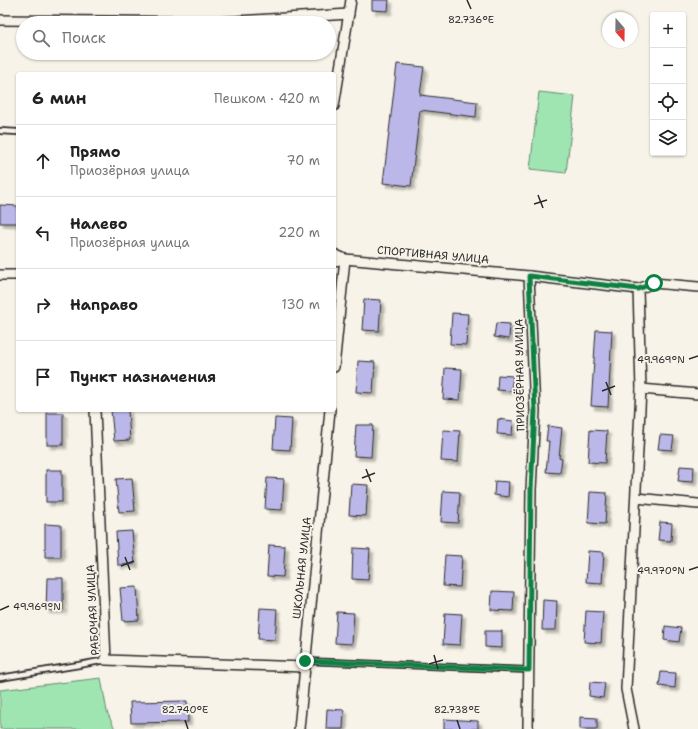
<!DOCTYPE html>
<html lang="ru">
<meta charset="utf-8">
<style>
body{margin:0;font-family:"Shantell Sans",sans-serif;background:#f6f6f6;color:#222}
.controls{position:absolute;right:12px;top:12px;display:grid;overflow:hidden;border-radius:4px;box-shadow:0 1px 3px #0004}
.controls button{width:36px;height:36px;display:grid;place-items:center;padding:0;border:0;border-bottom:1px solid #e0e0e0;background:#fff;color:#222;font:20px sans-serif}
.compass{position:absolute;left:602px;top:12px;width:36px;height:36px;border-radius:50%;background:#fff;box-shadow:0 1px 3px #0004;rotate:160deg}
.stop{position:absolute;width:12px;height:12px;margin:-9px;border:3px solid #0b8043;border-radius:50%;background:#fff}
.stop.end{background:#0b8043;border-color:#fff;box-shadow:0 1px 4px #0008}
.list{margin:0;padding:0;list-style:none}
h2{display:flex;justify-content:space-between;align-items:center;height:52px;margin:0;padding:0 16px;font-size:17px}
h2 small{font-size:13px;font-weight:400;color:#767676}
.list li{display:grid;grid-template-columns:26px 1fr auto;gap:12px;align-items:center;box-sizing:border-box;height:72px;padding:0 16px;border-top:1px solid #e0e0e0}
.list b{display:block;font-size:15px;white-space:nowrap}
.list p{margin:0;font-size:13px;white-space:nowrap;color:#767676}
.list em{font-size:13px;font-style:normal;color:#767676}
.icon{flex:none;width:22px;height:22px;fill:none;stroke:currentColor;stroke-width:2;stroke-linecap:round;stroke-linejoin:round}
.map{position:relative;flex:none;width:698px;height:729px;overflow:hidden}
.search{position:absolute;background:#fff;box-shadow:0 1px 3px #0004;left:16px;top:16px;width:320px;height:44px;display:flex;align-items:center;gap:10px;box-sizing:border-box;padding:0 14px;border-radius:22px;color:#767676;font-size:15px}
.panel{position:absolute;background:#fff;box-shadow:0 1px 3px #0004;left:16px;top:72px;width:320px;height:340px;border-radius:4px}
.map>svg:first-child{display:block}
.green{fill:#9fe5b2;stroke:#65886e}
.building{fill:#bbb7e9;stroke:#2b2b2b;filter:url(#shadow)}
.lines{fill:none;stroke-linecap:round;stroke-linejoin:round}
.lane-casing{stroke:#2b2b2b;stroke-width:8}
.street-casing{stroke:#2b2b2b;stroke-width:12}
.lane{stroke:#f7f3e8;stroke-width:4.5}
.street{stroke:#f7f3e8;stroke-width:9}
.route{stroke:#0b8043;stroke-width:5}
.ticks{fill:none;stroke:#2b2b2b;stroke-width:1.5}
.labels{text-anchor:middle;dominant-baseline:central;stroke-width:4;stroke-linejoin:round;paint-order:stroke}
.street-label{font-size:11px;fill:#2b2b2b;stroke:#f7f3e8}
.ticks-label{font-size:10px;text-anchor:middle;fill:#2b2b2b;stroke:#f7f3e8;stroke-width:4;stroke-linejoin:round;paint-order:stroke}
</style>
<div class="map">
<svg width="698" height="729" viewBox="0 0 698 729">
<defs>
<filter id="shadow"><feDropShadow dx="3.5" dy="3.5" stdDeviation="1" flood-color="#0004"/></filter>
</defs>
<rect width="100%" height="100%" fill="#f7f3e8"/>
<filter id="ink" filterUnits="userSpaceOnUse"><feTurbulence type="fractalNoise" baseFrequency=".025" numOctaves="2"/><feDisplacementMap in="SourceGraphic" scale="8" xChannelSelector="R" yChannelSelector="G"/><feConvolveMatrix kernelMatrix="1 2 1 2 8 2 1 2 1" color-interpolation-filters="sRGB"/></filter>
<g filter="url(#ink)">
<!-- green -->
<g class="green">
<polygon points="539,92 575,96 566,173 530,169"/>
<polygon points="101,678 107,712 115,729 0,729 0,690"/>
</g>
<!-- building -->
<g class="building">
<polygon points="372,0 389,0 388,11 372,10"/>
<polygon points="397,64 424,67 420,95 477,102 476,117 420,110 411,186 383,183"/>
<polygon points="0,205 18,206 18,223 0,223"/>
<polygon points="364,299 381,300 379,331 362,330"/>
<polygon points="452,313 468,314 466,345 450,344"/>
<polygon points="496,323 510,324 509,339 494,337"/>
<polygon points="596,330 612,331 608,407 591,406"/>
<polygon points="358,361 375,362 373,393 356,392"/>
<polygon points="445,368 462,369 460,400 443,399"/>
<polygon points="498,375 513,376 511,391 497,390"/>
<polygon points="111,410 128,410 130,440 114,441"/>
<rect x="47" y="413" width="16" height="32"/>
<polygon points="275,418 292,419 290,450 273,449"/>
<polygon points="498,419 513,421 512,435 497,434"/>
<polygon points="356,425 373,425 371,457 354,456"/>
<polygon points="548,426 562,428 559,458 562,459 560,473 546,472 549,441 546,441"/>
<polygon points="443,430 460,431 458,462 441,461"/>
<polygon points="590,430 607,431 605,463 588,462"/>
<polygon points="660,435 674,436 672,450 658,449"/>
<polygon points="680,466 694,467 693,482 678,481"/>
<rect x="46" y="470" width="16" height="32"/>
<polygon points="132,478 135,511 119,512 116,479"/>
<polygon points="267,478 284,479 282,510 265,509"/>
<polygon points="495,481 509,482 508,497 494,495"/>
<polygon points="351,484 368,485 366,516 349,515"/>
<polygon points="443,491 460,492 458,523 441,522"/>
<polygon points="590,492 607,493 605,524 588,523"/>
<polygon points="660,522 672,523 671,541 658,540"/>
<polygon points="45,524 61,525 61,557 45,557"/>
<polygon points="132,531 135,564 118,565 116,532"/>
<polygon points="269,545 285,546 283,577 267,576"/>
<polygon points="353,548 370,549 368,580 352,579"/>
<polygon points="588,551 604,552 602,583 586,582"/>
<polygon points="445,555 462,556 460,587 443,586"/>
<polygon points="47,578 63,578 63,610 46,610"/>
<polygon points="137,587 139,620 123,621 120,588"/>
<polygon points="492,591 514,592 513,611 491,610"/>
<polygon points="543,600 557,601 556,630 542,630"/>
<polygon points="260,608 277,609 275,640 258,639"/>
<polygon points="586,611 603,612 601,643 584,642"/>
<polygon points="337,612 354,613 352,644 335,643"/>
<polygon points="445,613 462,614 460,645 443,644"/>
<polygon points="665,626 681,628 679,642 664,640"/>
<polygon points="485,631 502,631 502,648 485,647"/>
<polygon points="661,672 676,673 675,688 659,686"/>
<polygon points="590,682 605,683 603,698 589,696"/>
<polygon points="187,701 188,722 131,723 130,702"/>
<polygon points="327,709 344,710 343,729 326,729"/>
<polygon points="580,717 597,718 597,729 580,729"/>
<polygon points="444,719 478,721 478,729 444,729"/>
</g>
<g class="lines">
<defs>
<g id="lane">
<polyline points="0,131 18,132"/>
<polyline points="305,661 529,670"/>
<polyline points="0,678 79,665 106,660"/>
</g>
<g id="street">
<polyline points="0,20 219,22 349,14"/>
<polyline points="334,106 351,0"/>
<polyline points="334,254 345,259 334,367"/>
<polyline points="334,261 345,259 529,276 638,289 641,389 626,689 634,729"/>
<polyline points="0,275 18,275"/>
<polyline points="638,289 654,283 698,287"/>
<polyline points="641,389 698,394"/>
<polyline points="95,410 106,660 305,667"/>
<polyline points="636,498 698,504"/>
<polyline points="299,729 330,410"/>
<polyline points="528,729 531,490 535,411 529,276"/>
</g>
</defs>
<!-- lane casing -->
<use href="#lane" class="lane-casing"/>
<!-- street casing -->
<use href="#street" class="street-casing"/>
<!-- lane -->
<use href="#lane" class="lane"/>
<!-- street -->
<use href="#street" class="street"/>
</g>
</g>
<g class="lines" filter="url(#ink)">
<!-- route -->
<polyline class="route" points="305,661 529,670 531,490 535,411 529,276 638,289 654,283"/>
</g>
<!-- ticks -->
<path class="ticks" d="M467,0l4,9M538,195l5,13M534,204l13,-4M689,359l9,-3M606,382l5,13M602,391l13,-5M366,469l5,13M362,478l13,-5M125,557l5,13M121,566l13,-5M689,570l9,-3M0,610l9,-4M434,655l4,14M429,664l14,-4M185,720l3,9M457,720l3,9"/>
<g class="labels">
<!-- street labels -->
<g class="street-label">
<text transform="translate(433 255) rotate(5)">СПОРТИВНАЯ УЛИЦА</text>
<text transform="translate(520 375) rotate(-91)">ПРИОЗЁРНАЯ УЛИЦА</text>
<text transform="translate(302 568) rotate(-84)">ШКОЛЬНАЯ УЛИЦА</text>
<text transform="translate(93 610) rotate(-93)">РАБОЧАЯ УЛИЦА</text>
</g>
</g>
<g class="ticks-label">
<text x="471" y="23">82.736°E</text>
<text x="661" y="363">49.969°N</text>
<text x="661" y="574">49.970°N</text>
<text x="37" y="610">49.969°N</text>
<text x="185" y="713">82.740°E</text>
<text x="457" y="713">82.738°E</text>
</g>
</svg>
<div class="controls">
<button>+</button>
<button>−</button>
<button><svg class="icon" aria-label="locate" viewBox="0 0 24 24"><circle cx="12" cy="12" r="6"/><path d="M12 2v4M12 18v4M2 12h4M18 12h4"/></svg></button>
<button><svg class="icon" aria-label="layers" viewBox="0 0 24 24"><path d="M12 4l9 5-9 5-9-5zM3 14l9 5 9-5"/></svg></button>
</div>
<svg class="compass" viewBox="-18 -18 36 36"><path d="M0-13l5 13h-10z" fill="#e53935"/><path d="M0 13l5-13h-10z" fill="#767676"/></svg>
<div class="stop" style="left:654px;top:283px"></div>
<div class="stop end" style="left:305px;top:661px"></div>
<div class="search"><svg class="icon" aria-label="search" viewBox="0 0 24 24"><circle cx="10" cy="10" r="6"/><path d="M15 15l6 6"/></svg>Поиск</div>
<section class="panel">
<h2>6 мин<small>Пешком · 420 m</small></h2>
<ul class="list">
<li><svg class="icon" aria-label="ahead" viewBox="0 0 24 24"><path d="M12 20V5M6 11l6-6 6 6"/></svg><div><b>Прямо</b><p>Приозёрная улица</p></div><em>70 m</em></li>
<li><svg class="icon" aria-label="left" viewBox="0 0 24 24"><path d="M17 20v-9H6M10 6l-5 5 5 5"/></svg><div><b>Налево</b><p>Приозёрная улица</p></div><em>220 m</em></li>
<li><svg class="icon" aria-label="right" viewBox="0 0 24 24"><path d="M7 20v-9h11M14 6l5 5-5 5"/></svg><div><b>Направо</b></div><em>130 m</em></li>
<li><svg class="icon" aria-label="arrive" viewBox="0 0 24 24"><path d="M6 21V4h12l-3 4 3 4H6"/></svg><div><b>Пункт назначения</b></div></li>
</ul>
</section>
</div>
